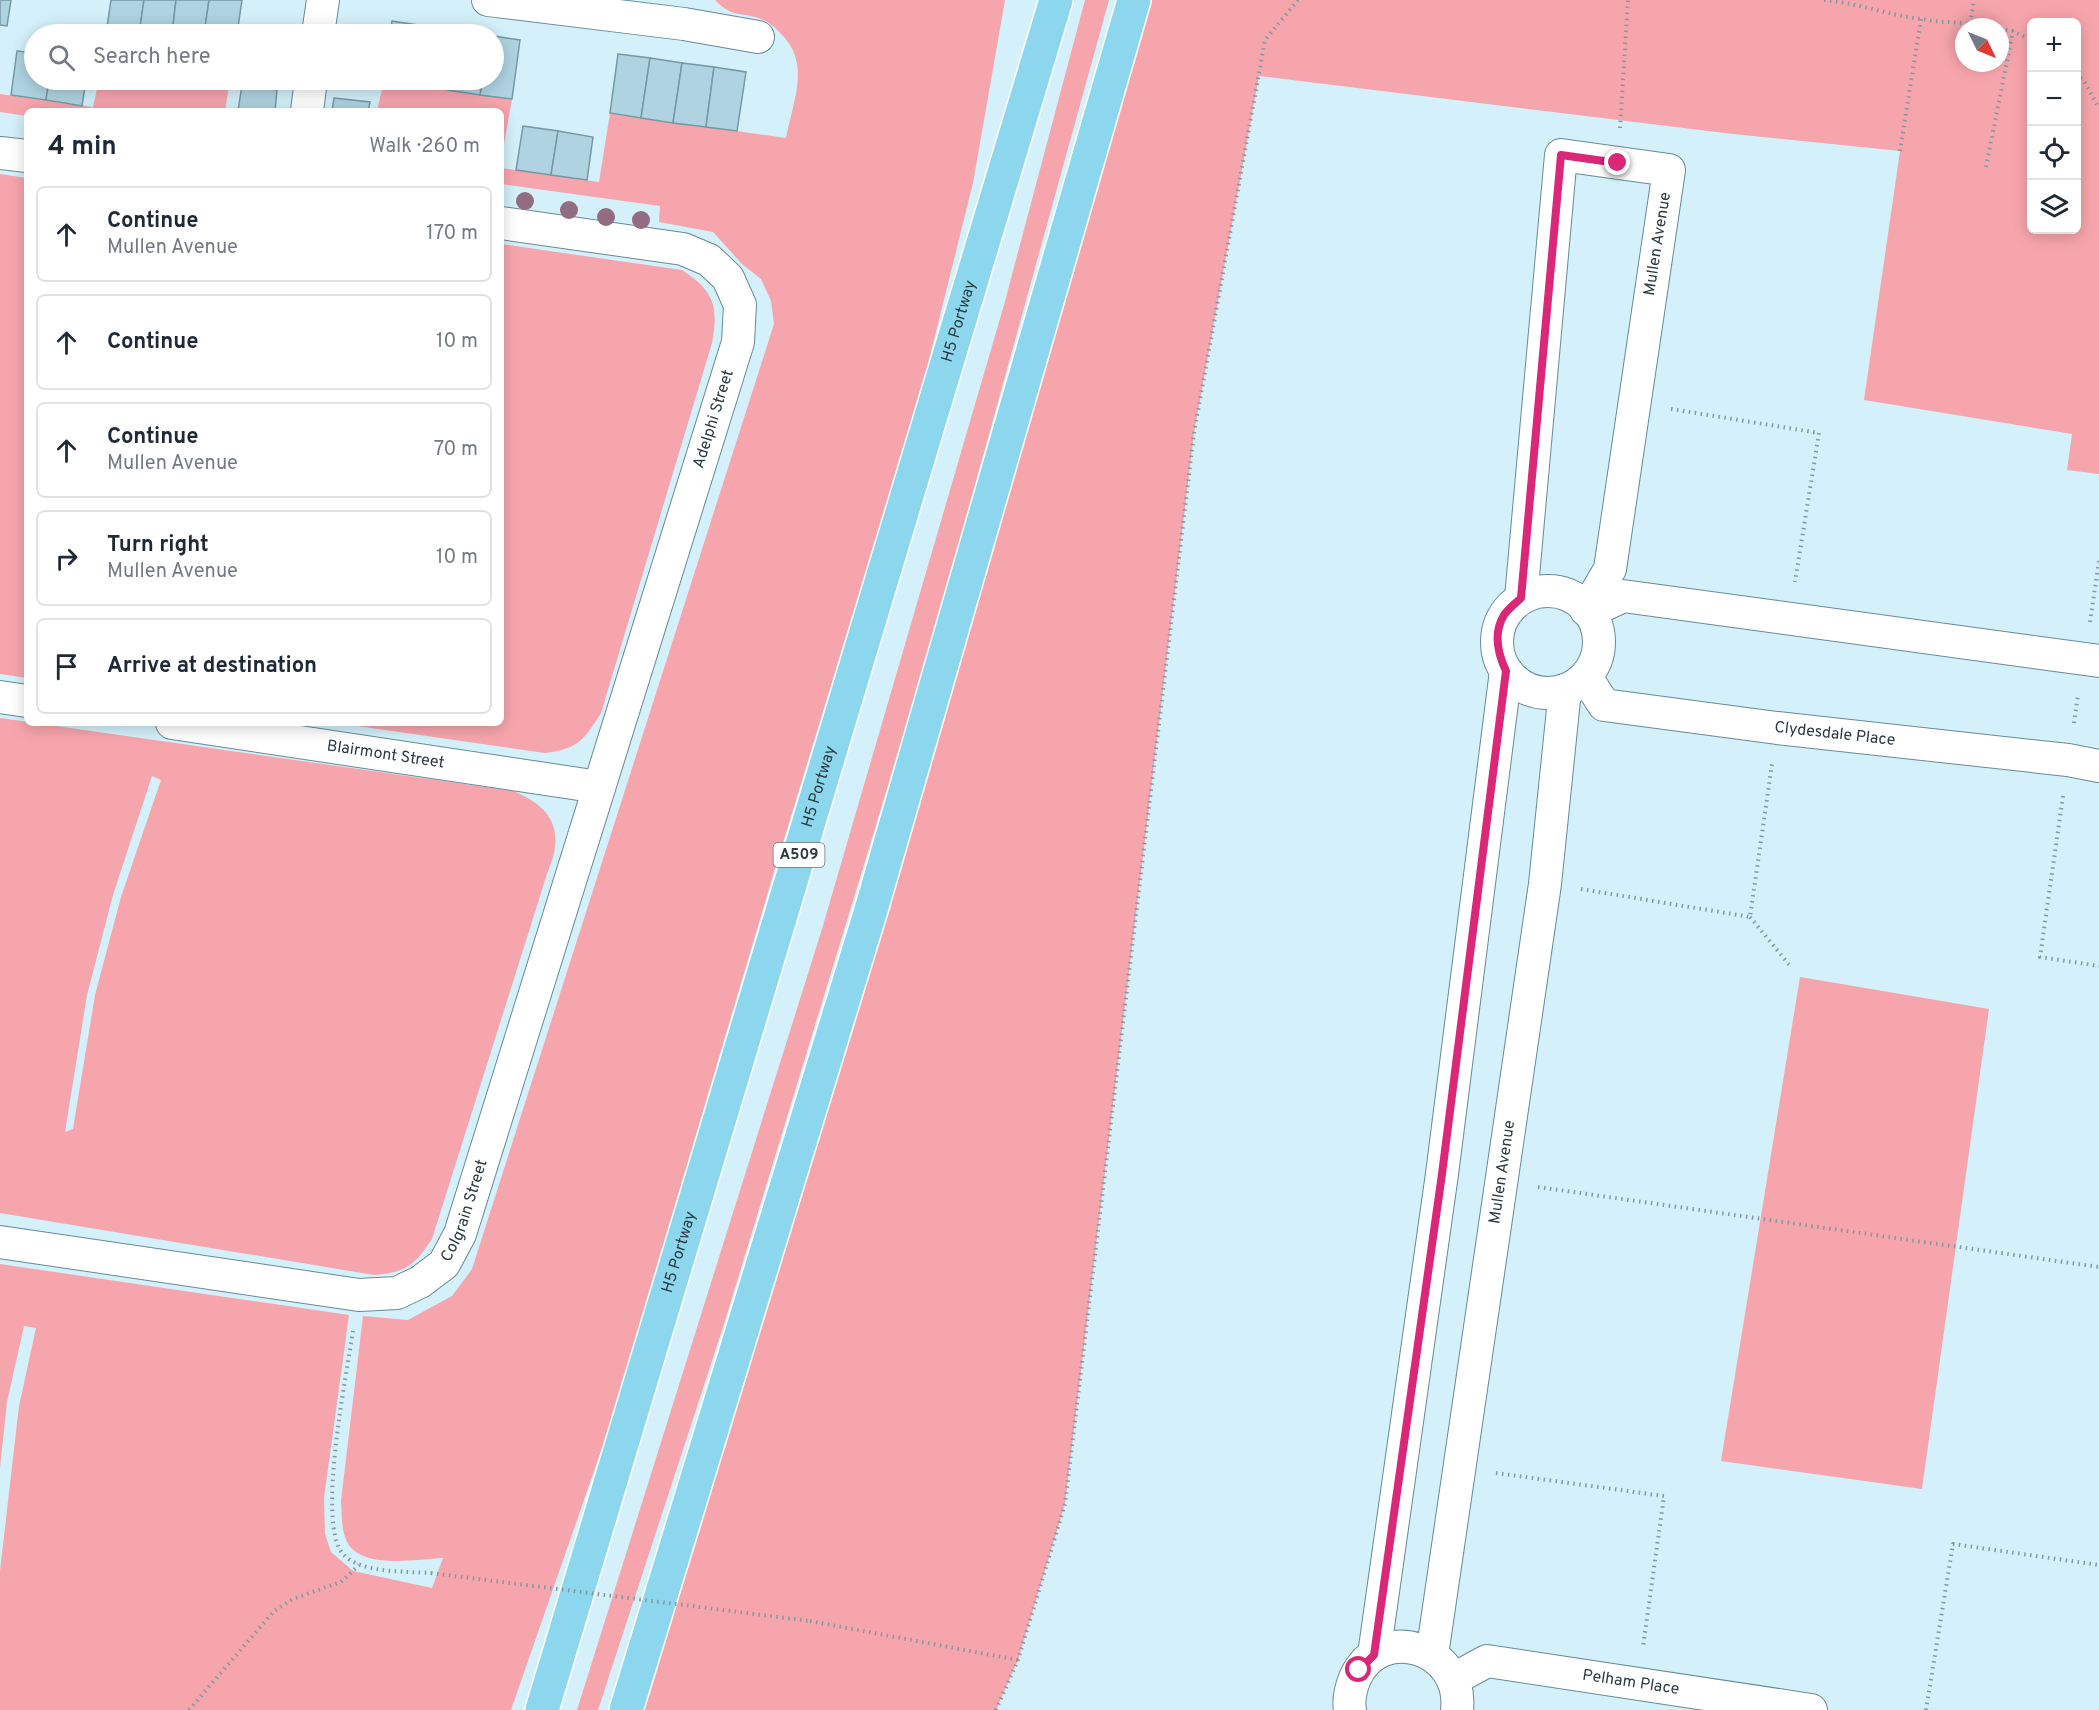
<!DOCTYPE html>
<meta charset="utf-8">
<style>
body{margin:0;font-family:Overpass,sans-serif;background:#f6f6f7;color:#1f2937}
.controls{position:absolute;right:18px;top:18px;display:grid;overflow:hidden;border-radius:9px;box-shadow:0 3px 15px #0003}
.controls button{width:54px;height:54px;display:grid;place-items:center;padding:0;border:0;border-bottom:2px solid #e0e1e3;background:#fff;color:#1f2937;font:30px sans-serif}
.compass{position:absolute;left:1955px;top:18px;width:54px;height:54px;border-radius:50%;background:#fff;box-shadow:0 3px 15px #0003;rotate:133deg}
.stop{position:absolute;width:18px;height:18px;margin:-14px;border:4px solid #db2777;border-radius:50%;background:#fff}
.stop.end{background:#db2777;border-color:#fff;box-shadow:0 2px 6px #0008}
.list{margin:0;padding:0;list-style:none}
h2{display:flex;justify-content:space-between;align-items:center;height:78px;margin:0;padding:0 24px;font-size:26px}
h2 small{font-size:20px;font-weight:400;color:#747a83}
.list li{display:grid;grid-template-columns:39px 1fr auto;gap:18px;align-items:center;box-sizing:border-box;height:96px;margin:0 12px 12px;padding:0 12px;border:2px solid #e0e1e3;border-radius:9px}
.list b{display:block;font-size:22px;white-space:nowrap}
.list p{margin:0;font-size:20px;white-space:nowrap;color:#747a83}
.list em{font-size:20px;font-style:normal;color:#747a83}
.icon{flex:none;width:33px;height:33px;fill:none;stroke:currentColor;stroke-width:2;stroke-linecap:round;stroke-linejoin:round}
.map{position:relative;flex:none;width:2099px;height:1710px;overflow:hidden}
.search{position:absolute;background:#fff;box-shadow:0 3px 15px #0003;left:24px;top:24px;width:480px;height:66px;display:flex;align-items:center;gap:15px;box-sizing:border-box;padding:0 21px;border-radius:33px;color:#747a83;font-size:22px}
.panel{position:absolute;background:#fff;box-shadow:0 3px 15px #0003;left:24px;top:108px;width:480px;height:618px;border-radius:9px}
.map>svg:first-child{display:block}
.green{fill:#f7a5ac;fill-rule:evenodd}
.building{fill:#afd3e1;stroke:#7698a5;stroke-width:1.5}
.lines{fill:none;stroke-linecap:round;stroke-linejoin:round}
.minor-casing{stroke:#688a96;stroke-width:34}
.primary-casing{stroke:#fff;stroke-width:36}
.path{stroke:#8399a1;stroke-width:4;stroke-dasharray:1.5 4.5;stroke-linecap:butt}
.minor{stroke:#fff;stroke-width:32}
.primary{stroke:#8cd7ee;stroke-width:33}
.path-bridge{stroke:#8399a1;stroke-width:4;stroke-dasharray:1.5 4.5;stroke-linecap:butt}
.tree{fill:#926c80}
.route{stroke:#db2777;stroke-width:8}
.labels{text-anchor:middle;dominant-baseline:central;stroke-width:5;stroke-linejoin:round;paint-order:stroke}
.shield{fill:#fff;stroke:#6b7579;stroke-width:1.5}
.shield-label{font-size:15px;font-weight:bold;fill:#2b3a3f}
.street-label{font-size:16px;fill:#2b3a3f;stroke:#fff}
</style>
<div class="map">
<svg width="2099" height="1710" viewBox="0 0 2099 1710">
<rect width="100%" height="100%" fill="#d3f0fb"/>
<!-- green -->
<g class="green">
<path d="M715,0h290l-32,183 -51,205 -148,484 -164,553 -99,285h-511v-139l19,-165 17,-78 -12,-2 -17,76 -7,66v-204l349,51 -25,183 1,36 6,18 22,19 79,17 11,-30c-26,1 -81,12 -96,-16 -6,-12 -5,-28 -6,-41l22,-185 45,4 44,-24 20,-27 302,-945 -3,-23 -10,-22 -19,-15 -29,-32 -54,-10 1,-16 -159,-22v-16l98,14 11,-69 176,25c6,-34 25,-73 -3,-102 -6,-7 -12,-13 -22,-17 -20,-8 -28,0 -46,-19z"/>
<polygon points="1085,0 1109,0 930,648 724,1324 598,1710 577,1710 822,929 1004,305"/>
<path d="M1134,0h965v474l-32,-4 5,-36 -208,-34 36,-249 -167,-17 -474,-58 -65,357 -129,1071 -47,156 -22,50h-367zM2032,22h44v208h-44zM1964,27h36v36h-36z"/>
<polygon points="99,80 230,80 225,111 27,111 27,116 0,112 0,94 93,107"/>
<polygon points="384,81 512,99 501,161 501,111 377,111"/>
<polygon points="0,174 27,178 27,678 0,674"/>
<path d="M501,244l181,26c32,21 37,36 30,73l-111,370c-17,27 -23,36 -56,40l-208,-30h164z"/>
<path d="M0,718l513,73c25,10 46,26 42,56 -1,9 -5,19 -8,27l-115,365c-17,26 -27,34 -58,36l-374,-62zM152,776l9,4 -40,117 -26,98 -22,134 -8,3 22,-137 26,-100z"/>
<polygon points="1800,977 1989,1009 1922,1489 1721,1461"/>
</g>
<!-- building -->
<g class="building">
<polygon points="0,0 11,0 7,26 0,25"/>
<polygon points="111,0 144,0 139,34 106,34"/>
<polygon points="144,0 176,0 172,34 139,34"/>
<polygon points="176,0 209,0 204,34 172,34"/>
<polygon points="209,0 242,0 237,34 204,34"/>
<polygon points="392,21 424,26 423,34 390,34"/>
<polygon points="424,26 456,31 456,34 423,34"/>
<polygon points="494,36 520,40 512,99 480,95 482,80 494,80"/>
<polygon points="17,51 34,53 34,80 49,80 46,100 11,95"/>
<polygon points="618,54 650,58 641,118 610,113"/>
<polygon points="650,58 682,63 673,123 641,118"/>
<polygon points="682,63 714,67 706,127 673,123"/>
<polygon points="714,67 746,72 737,131 706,127"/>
<polygon points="49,80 86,80 82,106 46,100"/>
<polygon points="384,80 416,80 416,85 384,81"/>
<polygon points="416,80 449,80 448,90 416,85"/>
<polygon points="449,80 482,80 480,95 448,90"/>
<polygon points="242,85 277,90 275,111 238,111"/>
<polygon points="334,98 370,102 368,111 332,111"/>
<polygon points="523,126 558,131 551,175 516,170"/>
<polygon points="558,131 593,137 587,180 551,175"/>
</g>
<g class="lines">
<defs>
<g id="minor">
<polyline points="488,0 684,24 758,37"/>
<polyline points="318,34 323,0"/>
<polyline points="307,111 311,80"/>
<polyline points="0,153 27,156"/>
<circle cx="1548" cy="642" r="51"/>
<polyline points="1521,598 1561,155 1669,170 1610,569 1586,610"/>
<polyline points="1589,612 1623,596 2099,661"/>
<path id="s1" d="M1586,677l18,28 173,23 291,32 31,6"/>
<polyline points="0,697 27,701"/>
<path id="s2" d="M172,723l427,64"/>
<path id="s3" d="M0,1242l359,53 38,-2 23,-11 24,-18 16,-30 278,-892 2,-37 -12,-27 -19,-18 -26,-11 -182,-26"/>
<polyline points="1374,1655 1442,1174 1506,671"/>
<path id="s4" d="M1432,1655l113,-771 20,-194"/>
<path id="s5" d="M1454,1679l33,-18 324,49"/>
<path d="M1350,1710c-2,-11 1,-22 5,-32 26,-57 109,-30 102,32"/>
</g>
<g id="primary">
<path id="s6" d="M542,1710l514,-1710"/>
<polyline points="626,1710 871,910 1134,0"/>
</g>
</defs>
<!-- minor casing -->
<use href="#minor" class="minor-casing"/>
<!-- primary casing -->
<use href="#primary" class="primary-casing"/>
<!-- path -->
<g class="path">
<path d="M1824,0c33,3 64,15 97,19 23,4 46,3 70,8"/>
<polyline points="1970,23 1974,0"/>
<polyline points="2000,29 2013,31 2032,41"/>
<polyline points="2076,74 2084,81 2099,108"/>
<polyline points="1620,128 1628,0"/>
<polyline points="1900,151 1921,19"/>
<polyline points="1986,167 2013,31"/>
<polyline points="1671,409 1819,433 1795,582"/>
<polyline points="2090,622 2099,561"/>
<polyline points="2074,723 2078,695"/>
<polyline points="2063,796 2040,957 2099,966"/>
<polyline points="1581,889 1750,917 1772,764"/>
<polyline points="1750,917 1791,967"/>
<polyline points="1538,1187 2099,1267"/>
<path d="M353,1331c-6,42 -37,193 -10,223 18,20 63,17 88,19"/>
<polyline points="1496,1473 1664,1496 1643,1647"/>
<polyline points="810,1621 1018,1660"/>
<polyline points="189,1710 274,1611 293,1599 341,1582 359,1565"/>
<polyline points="996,1710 1018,1660 1065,1504 1194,433 1265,40 1298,0"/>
<polyline points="1926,1710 1953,1544 2099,1565"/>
</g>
<!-- minor -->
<use href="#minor" class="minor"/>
<!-- primary -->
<use href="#primary" class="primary"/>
<!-- path-bridge -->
<polyline class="path-bridge" points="431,1573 810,1621"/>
</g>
<!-- trees -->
<g class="tree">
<circle cx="525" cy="201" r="9"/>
<circle cx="569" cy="210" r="9"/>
<circle cx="606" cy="217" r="9"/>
<circle cx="641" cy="220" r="9"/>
</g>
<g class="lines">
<!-- route -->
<path class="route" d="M1359,1670l15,-15 68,-481 64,-503c-8,-17 -13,-38 -2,-56 4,-6 12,-12 17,-17l40,-443 57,8"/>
</g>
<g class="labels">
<!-- shield labels -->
<rect class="shield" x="773.5" y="843" width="51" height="24" rx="4.5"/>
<g class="shield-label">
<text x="799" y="855">A509</text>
</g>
<!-- street labels -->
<g class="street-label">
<text transform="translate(1658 244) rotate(-81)">Mullen Avenue</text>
<text stroke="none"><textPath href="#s6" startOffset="1450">H5 Portway</textPath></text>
<text stroke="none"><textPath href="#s3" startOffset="1344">Adelphi Street</textPath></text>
<text stroke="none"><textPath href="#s1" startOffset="266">Clydesdale Place</textPath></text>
<text stroke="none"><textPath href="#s2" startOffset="216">Blairmont Street</textPath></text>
<text stroke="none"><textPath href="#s6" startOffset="964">H5 Portway</textPath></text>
<text stroke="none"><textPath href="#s4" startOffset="488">Mullen Avenue</textPath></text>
<text stroke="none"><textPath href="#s3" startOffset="514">Colgrain Street</textPath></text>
<text stroke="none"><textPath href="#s6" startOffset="478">H5 Portway</textPath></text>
<text stroke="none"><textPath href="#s5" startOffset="183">Pelham Place</textPath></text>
</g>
</g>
</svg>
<div class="controls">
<button>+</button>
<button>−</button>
<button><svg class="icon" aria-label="locate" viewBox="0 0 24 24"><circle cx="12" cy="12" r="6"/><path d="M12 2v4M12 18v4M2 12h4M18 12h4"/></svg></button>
<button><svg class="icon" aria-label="layers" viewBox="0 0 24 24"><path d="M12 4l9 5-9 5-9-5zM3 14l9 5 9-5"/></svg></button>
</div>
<svg class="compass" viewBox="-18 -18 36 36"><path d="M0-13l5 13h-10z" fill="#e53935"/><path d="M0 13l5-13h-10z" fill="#747a83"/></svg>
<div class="stop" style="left:1359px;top:1670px"></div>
<div class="stop end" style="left:1618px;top:163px"></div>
<div class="search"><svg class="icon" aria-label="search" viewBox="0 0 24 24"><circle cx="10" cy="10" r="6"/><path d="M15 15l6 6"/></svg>Search here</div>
<section class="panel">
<h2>4 min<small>Walk · 260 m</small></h2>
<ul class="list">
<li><svg class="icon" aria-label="ahead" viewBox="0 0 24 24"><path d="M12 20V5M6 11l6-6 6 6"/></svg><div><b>Continue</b><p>Mullen Avenue</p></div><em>170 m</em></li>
<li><svg class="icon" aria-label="ahead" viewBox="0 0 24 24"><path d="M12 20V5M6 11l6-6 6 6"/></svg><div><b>Continue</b></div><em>10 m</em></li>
<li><svg class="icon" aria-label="ahead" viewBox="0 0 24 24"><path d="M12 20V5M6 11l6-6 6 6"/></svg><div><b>Continue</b><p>Mullen Avenue</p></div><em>70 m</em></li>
<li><svg class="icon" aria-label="right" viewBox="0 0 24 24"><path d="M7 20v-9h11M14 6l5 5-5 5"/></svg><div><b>Turn right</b><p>Mullen Avenue</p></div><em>10 m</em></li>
<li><svg class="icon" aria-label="arrive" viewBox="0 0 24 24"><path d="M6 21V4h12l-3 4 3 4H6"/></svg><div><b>Arrive at destination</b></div></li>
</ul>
</section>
</div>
